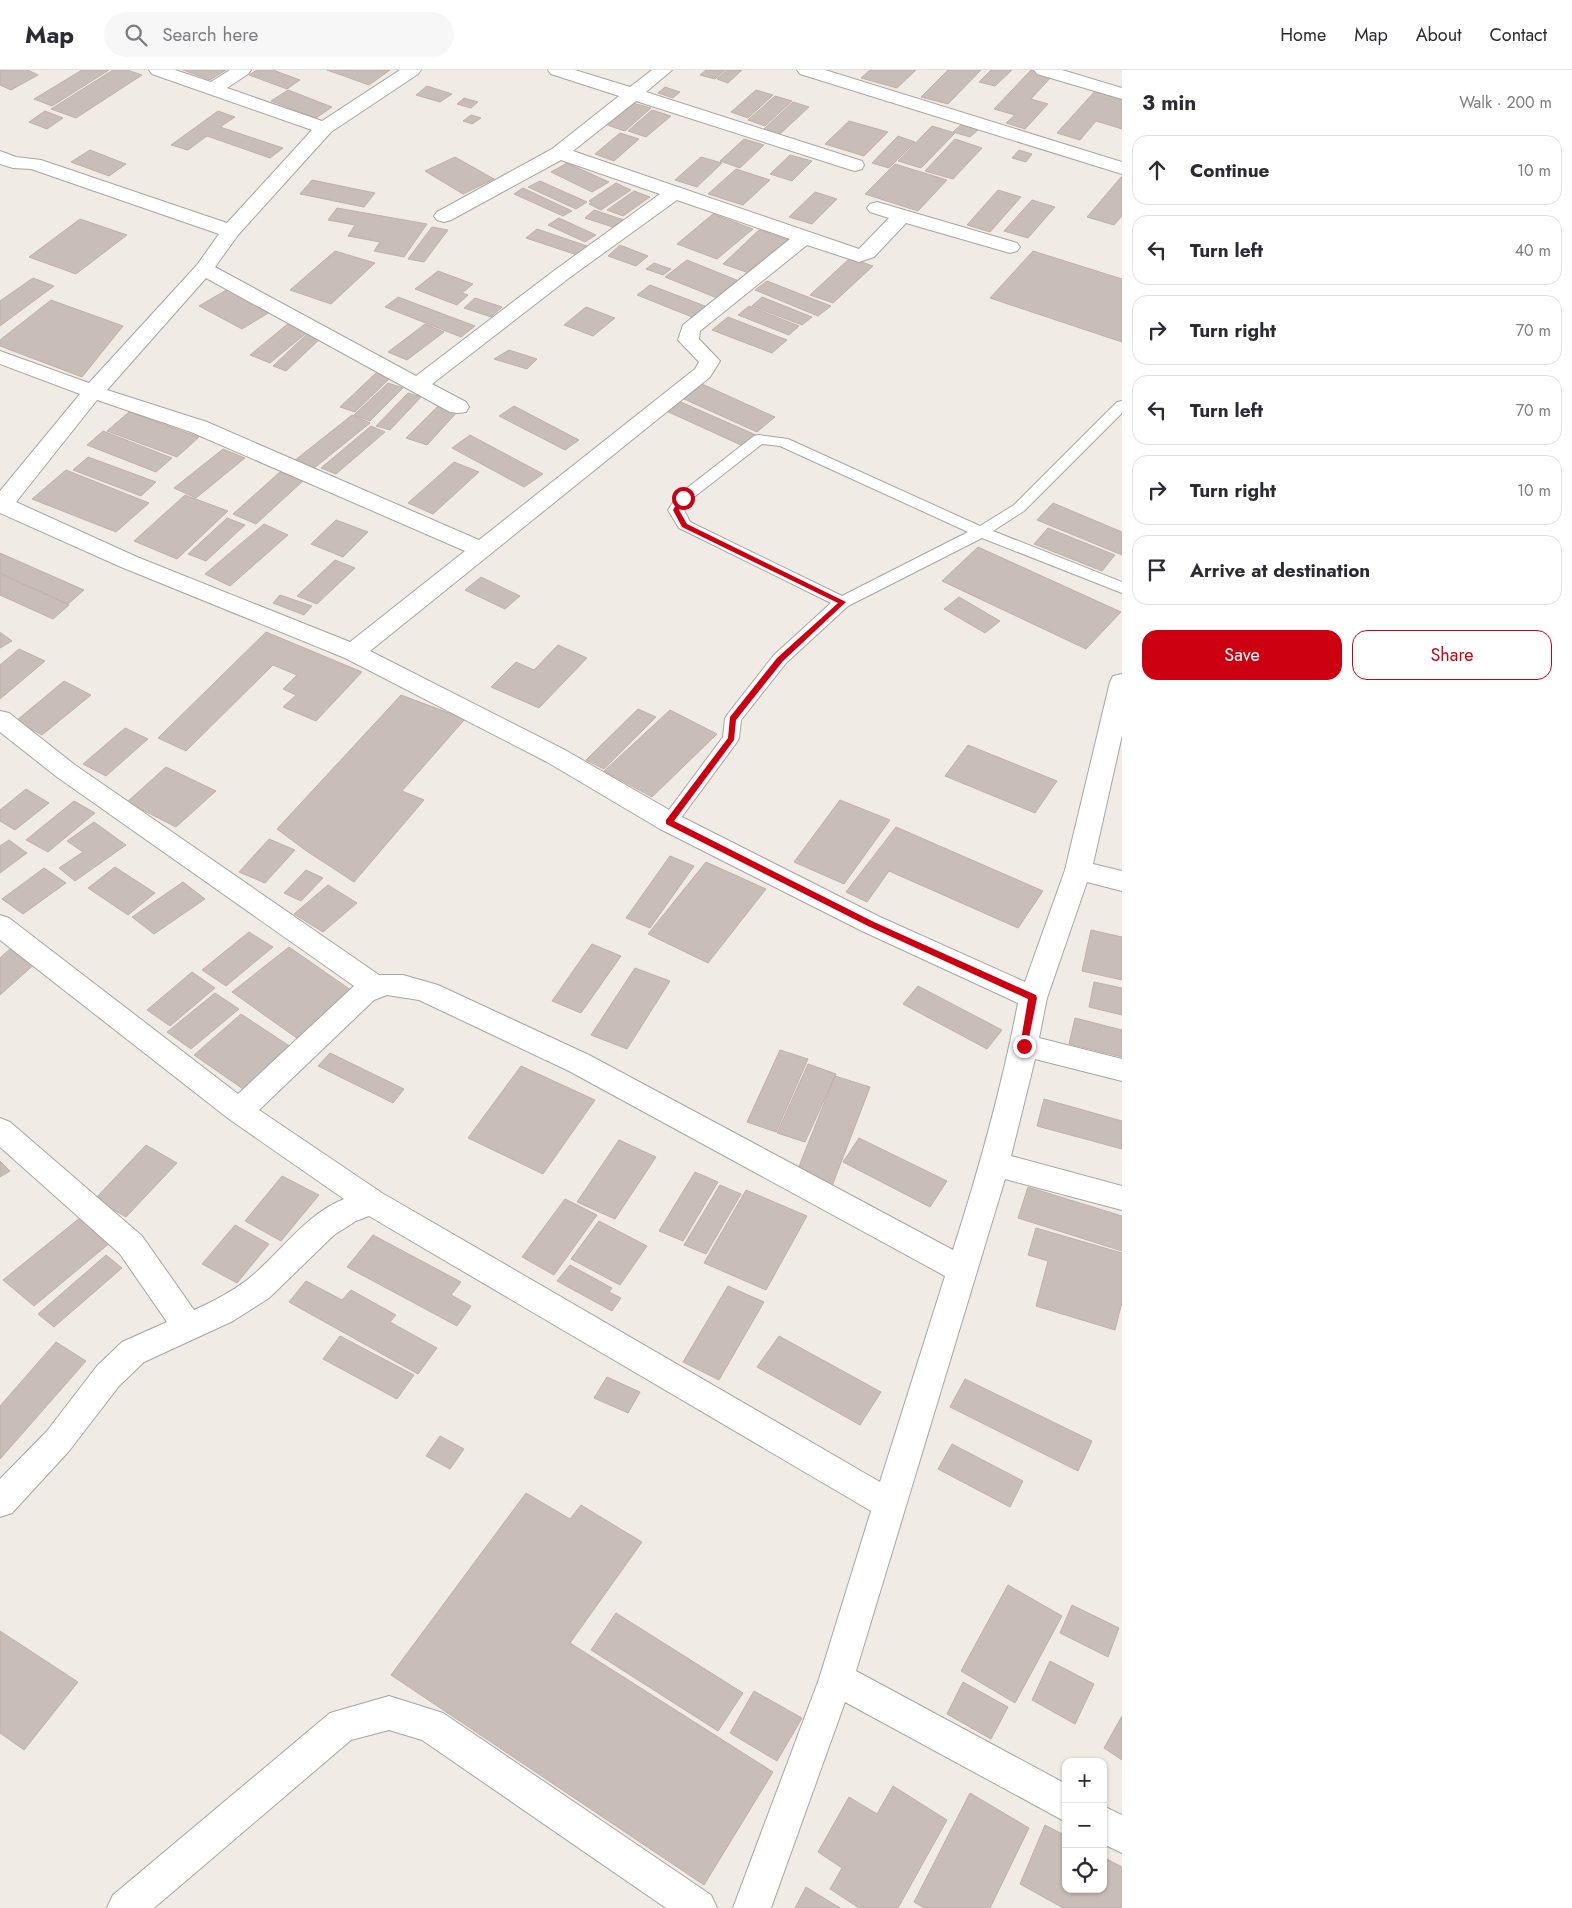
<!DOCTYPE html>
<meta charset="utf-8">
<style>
body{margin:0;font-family:Jost,sans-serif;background:#f7f7f7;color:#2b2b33}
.controls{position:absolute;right:15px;bottom:15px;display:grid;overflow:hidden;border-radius:10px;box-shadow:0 1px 4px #0004}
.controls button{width:45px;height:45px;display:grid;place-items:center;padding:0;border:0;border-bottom:1px solid #e1e1e2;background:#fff;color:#2b2b33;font:25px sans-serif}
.stop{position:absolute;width:15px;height:15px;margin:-11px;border:4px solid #cd0012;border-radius:50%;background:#fff}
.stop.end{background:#cd0012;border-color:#fff;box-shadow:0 1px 5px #0008}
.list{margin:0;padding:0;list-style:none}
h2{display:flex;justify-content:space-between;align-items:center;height:65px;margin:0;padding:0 20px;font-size:21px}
h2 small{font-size:16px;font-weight:400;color:#7c7c81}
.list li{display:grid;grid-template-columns:32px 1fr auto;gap:15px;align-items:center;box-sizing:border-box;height:70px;margin:0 10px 10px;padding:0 10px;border:1px solid #e1e1e2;border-radius:15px}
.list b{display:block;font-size:19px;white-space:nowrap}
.list em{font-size:16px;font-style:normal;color:#7c7c81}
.actions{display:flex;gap:10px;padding:15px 20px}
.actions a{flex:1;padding:11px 0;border:1px solid #cd0012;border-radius:15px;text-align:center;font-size:18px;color:#cd0012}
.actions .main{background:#cd0012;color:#fff}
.icon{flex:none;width:28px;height:28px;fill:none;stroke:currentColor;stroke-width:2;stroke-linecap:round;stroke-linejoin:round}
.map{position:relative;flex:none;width:1122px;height:1838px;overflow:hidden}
header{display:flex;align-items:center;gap:30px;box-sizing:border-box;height:70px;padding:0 25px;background:#fff;border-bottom:1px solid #e1e1e2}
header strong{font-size:24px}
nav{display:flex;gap:28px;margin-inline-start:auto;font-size:18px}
.search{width:350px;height:45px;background:#f7f7f7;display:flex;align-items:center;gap:12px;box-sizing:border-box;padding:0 18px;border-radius:28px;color:#7c7c81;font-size:19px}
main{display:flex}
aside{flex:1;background:#fff}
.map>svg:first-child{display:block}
.building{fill:#c8bdb7;stroke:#c3b0a6}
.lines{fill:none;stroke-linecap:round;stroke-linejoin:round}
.lane-casing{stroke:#a6a6a6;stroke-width:2}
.street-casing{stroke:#a6a6a6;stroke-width:2}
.lane{fill:#fff;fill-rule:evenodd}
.street{fill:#fff;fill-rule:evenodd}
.route{fill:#cd0012}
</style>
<header>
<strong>Map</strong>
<div class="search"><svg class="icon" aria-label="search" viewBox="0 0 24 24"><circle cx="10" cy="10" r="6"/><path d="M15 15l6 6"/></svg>Search here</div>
<nav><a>Home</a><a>Map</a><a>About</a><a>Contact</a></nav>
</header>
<main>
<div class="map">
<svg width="1122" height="1838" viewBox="0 0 1122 1838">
<rect width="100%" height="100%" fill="#f0ebe4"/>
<!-- building -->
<g class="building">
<polygon points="0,0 28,0 38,5 11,20 0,15"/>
<polygon points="82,0 109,0 52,36 34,29"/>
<polygon points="113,0 127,0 142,5 76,48 51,39"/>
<polygon points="183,0 226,0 210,10"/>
<polygon points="257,0 273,0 300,10 287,19 249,5"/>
<polygon points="327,0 390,0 369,15"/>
<polygon points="706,0 725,0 715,9 700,5"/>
<polygon points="727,0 742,0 728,13 717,9"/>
<polygon points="870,0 916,0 897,18 861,8"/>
<polygon points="948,0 981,0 948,34 921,27"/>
<polygon points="991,0 1012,0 995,16 979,12"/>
<polygon points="1031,0 1053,5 1031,29 1048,34 1025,59 1006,53 1015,45 994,39"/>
<polygon points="427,16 452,24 440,32 416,25"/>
<polygon points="665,17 680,22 673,28 658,23"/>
<polygon points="288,20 332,37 316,48 271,31"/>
<polygon points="756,20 773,25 748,48 731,42"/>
<polygon points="1096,20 1122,27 1122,59 1096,51 1080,70 1057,63"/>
<polygon points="775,26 792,31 765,56 748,50"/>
<polygon points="464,28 478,32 471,38 457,34"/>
<polygon points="793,32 809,37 780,64 764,59"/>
<polygon points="633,33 651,38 625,61 607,55"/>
<polygon points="652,40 671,46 646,67 628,61"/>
<polygon points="45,41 63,48 47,59 29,52"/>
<polygon points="218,41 235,47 220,57 283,78 270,88 207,66 188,80 171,75"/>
<polygon points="471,45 481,48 472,54 463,51"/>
<polygon points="849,51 888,62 864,86 825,74"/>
<polygon points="962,54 979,59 970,67 953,62"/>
<polygon points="932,56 955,63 921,98 898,91"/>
<polygon points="620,63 639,69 614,91 595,84"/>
<polygon points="898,66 915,72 889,98 872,93"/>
<polygon points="744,69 764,75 740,98 720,91"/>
<polygon points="955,69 982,78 953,109 925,101"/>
<polygon points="90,80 126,94 109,106 71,92"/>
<polygon points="1019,80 1032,84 1026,92 1012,88"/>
<polygon points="790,85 812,91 792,111 770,104"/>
<polygon points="455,87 494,109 463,124 425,101"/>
<polygon points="701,87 722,93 697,117 675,110"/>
<polygon points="567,93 609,112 592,122 551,102"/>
<polygon points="895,94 947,110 918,141 865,124"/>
<polygon points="736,99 770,110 743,135 708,124"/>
<polygon points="1122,106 1122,146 1114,155 1087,147"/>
<polygon points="312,110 375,123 364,137 300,124"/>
<polygon points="540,111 587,132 576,139 528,117"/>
<polygon points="616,113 631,120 601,140 589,134 592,132 589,131"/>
<polygon points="523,118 572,141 563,146 514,124"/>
<polygon points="998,120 1021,127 990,162 967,155"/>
<polygon points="634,121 650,127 623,146 607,140"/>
<polygon points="815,122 837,129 812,154 789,147"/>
<polygon points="1032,130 1055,137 1028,168 1004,161"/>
<polygon points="337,138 427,154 404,187 374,181 380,172 348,166 355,155 328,150"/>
<polygon points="594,140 624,150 616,158 585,148"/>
<polygon points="713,144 753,159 717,189 677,174"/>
<polygon points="559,148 596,165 585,172 548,155"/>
<polygon points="80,149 127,165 76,204 29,187"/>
<polygon points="432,157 448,160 424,192 408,189"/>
<polygon points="537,159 587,176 577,185 526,168"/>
<polygon points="759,160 788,170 752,204 723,194"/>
<polygon points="620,175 648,186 636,196 608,186"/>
<polygon points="335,181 375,193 331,234 290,220"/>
<polygon points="1033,181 1122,209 1122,272 990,228"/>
<polygon points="850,188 873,196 833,233 810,225"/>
<polygon points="687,190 739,211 717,228 665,207"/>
<polygon points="654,193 671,199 663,205 646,199"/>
<polygon points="438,201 473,214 462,223 468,225 457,235 415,219"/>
<polygon points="33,208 54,216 0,256 0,231"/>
<polygon points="767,211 831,236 818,246 755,220"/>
<polygon points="650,215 705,236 692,247 637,225"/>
<polygon points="228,219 270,242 242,259 199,236"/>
<polygon points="398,227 475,256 461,267 385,237"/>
<polygon points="762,227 812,247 802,255 752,236"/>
<polygon points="475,228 502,237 491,247 464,238"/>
<polygon points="51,230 123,256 82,307 0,276 0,270"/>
<polygon points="749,236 799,256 789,265 738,245"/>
<polygon points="586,237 615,248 593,266 564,255"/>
<polygon points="728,247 787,270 772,283 712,260"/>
<polygon points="290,252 310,260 270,293 250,285"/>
<polygon points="425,254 444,262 407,290 388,282"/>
<polygon points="308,263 322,267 286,301 273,296"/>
<polygon points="509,280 537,289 527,299 494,289"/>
<polygon points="377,302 389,309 355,342 340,337"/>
<polygon points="388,313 403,318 370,351 354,345"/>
<polygon points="702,314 775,347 757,362 684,329"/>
<polygon points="408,323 421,327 390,360 376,356"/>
<polygon points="674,329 756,365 743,376 662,339"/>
<polygon points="440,334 459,340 427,375 406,368"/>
<polygon points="514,336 579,370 565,380 499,346"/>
<polygon points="129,342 199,367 177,387 107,361"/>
<polygon points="352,345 370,353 313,399 294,391"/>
<polygon points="371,356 385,362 336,404 321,398"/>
<polygon points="103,361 172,388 156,402 87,375"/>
<polygon points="470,365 543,404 524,417 452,378"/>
<polygon points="223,379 245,388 196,428 174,418"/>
<polygon points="88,387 156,412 141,426 73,400"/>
<polygon points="454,392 479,402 433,444 408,433"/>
<polygon points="66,400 149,433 116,462 32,429"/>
<polygon points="280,402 303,411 256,454 233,444"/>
<polygon points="185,425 228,441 177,489 134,471"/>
<polygon points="1053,433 1122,462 1122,485 1037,450"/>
<polygon points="227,448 245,455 206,491 188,484"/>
<polygon points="336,450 368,462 343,487 311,474"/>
<polygon points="264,454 288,465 230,516 205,504"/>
<polygon points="1048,458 1115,485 1102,501 1034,474"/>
<polygon points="978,477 1121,542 1086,579 942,511"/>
<polygon points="0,483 84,520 68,534 0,503"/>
<polygon points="335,490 355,498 317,534 297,526"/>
<polygon points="0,504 69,535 53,549 0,525"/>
<polygon points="481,507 520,526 505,539 465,520"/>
<polygon points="280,525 312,536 304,545 273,533"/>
<polygon points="959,527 1000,551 985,563 944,539"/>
<polygon points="0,562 12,571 0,578"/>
<polygon points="266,562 362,602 316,651 283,637 296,625 283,619 297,605 273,595 186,681 158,668"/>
<polygon points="558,575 587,588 539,638 491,617 516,592 534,600"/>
<polygon points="19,579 45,591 0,629 0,595"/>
<polygon points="64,611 91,625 42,665 16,651"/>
<polygon points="401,625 465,649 402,721 424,730 354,812 305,780 277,759"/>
<polygon points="638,639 656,647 604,699 586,690"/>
<polygon points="670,640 717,664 652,727 604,701"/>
<polygon points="125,658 148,669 106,706 83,694"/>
<polygon points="968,675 1057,711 1035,743 945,706"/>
<polygon points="166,697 216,721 176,757 127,732"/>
<polygon points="26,719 49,733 15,760 0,751 0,740"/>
<polygon points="840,730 890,750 844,814 794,792"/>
<polygon points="74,731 95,743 48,782 26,770"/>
<polygon points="94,752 126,775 75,811 59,798 83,782 67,771"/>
<polygon points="896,757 1043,821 1018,858 889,801 867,832 846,822"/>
<polygon points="269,769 295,780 265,813 239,802"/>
<polygon points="9,770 27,783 0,803 0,776"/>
<polygon points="670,786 694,796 650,858 626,848"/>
<polygon points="706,792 766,819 708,893 648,864"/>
<polygon points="115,797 155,823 128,845 88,818"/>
<polygon points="44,798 66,813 23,844 2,829"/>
<polygon points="306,800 323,808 301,831 284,823"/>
<polygon points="183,812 205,829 154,864 132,847"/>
<polygon points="328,815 357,833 323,862 294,844"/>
<polygon points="1091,860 1122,867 1122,910 1082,901"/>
<polygon points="249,862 273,877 226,916 202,900"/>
<polygon points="592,874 621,886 581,943 552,931"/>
<polygon points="12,877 37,892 0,925 0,888"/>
<polygon points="289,877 355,923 298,969 232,922"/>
<polygon points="635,898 670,911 627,979 591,965"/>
<polygon points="192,902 215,918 170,956 147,940"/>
<polygon points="1094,912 1122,918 1122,945 1089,937"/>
<polygon points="918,916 1002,960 987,979 903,934"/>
<polygon points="215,923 239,939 191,979 167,962"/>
<polygon points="241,944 294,979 246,1021 194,985"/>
<polygon points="1075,948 1122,960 1122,987 1069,974"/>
<polygon points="780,980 808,989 776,1062 747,1052"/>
<polygon points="330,983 404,1019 393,1033 318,996"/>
<polygon points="808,994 836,1004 805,1072 777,1063"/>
<polygon points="521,996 595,1030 543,1104 468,1068"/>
<polygon points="835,1006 870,1017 832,1116 796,1104"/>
<polygon points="1044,1029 1122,1051 1122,1079 1037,1056"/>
<polygon points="859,1068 947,1111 930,1137 843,1092"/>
<polygon points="619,1070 656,1087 615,1149 577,1132"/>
<polygon points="146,1075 177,1093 126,1147 95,1129"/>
<polygon points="0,1091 10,1101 0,1107"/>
<polygon points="695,1102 718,1112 683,1171 659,1161"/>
<polygon points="282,1106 319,1125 281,1171 245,1151"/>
<polygon points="720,1115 741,1124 706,1184 684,1175"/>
<polygon points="1028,1117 1122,1146 1122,1181 1018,1148"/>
<polygon points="746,1120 807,1146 766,1220 704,1193"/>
<polygon points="565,1129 597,1145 554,1205 522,1187"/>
<polygon points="81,1147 111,1172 34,1236 3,1210"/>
<polygon points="599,1151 647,1176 620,1215 571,1189"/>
<polygon points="235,1155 269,1174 237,1213 202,1194"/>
<polygon points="1036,1158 1122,1183 1122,1232 1115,1260 1036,1236 1048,1191 1028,1185"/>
<polygon points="373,1165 461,1212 451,1225 471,1236 457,1256 347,1197"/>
<polygon points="106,1185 122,1198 54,1257 38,1244"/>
<polygon points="570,1195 612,1218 609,1222 621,1228 612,1241 557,1211"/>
<polygon points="306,1211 342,1230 351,1220 396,1245 390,1252 437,1278 418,1304 289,1232"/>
<polygon points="728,1216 764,1232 719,1310 683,1292"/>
<polygon points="340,1266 414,1305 397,1329 323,1289"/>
<polygon points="779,1266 881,1322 860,1355 757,1297"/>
<polygon points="56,1272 86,1291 0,1389 0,1336"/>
<polygon points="607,1307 640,1322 628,1343 594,1328"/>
<polygon points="965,1309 1092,1371 1078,1401 950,1337"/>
<polygon points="440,1366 464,1379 450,1399 426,1386"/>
<polygon points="952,1374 1023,1411 1010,1437 938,1399"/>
<polygon points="526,1423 570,1449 581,1435 642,1472 570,1573 773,1702 704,1815 391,1605"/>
<polygon points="1008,1515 1062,1546 1015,1633 961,1601"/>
<polygon points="1072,1535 1119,1558 1108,1587 1060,1563"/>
<polygon points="616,1543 743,1623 718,1661 591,1580"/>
<polygon points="0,1561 78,1612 24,1680 0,1663"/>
<polygon points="1050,1591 1094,1614 1075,1654 1032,1630"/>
<polygon points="963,1612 1008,1637 991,1669 947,1644"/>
<polygon points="754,1621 802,1648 777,1691 730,1663"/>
<polygon points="1122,1646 1122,1690 1104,1678"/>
<polygon points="893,1716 947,1750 898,1838 859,1838 830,1819 842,1798 818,1782 849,1727 877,1744"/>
<polygon points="970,1723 1029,1758 990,1838 924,1838 914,1832"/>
<polygon points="1045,1755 1066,1766 1066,1819 1103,1819 1103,1787 1122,1797 1122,1838 1063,1838 1020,1814"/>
<polygon points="806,1817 840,1838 795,1838"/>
</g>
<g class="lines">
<defs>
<path id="lane" d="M1122,331v12l-98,98 -31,20 129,51v11l-140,-55 -134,68 -62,57 -45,57 -2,18 -2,4 -62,84 -6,2 -6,-2 -3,-4 3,-4 60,-81 2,-18 2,-4 47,-60 57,-52 -152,-75 -11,-18 10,-15 76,-59 5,-1 29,4 192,87 34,-21 103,-103zM762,374l18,2 188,86 -126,64 -152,-74 -6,-12 5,-9z"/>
<g id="street">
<path d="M149,0h26l36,12 19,-12h21l-3,4 -21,14 95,33 78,-51h21l-3,4 -87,58 -93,103 -23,32 201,109 139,-106 105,-76 -99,-34 -110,60 -7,2 -7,-2 -3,-4 3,-4 115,-63 67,-53 -68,-22 -3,-4h27l55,17 22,-17h20l-26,22 216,69 2,4 -2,4 -7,2 -7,-2 -212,-68 -63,50 286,98 30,-31 -19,-6 -3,-4 3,-4 7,-2 140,41 3,4 -3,4 -7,2 -104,-30 -32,34 -15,5 -52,-17 -107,86 -1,8 21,22 -10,16 -340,274 195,99 113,65 202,102 145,65 40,-112 45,-188 3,-6 9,-2v61l-29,129 29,7v20l-35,-9 -40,116 -8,40 83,21v22l-87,-22 -24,97 111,30v24l-117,-31 -149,492 210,113v38l-221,-120 -74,206h-38l86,-229 52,-168 -502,-295 -13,5 -22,14 -65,63 -36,23 -89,41 -25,24 -50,65 -57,62 -12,4v-38l47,-48 50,-65 25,-24 45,-20 -47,-68 -120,-107v-29l10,4 132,114 52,74c18,-8 37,-18 53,-30 33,-26 57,-65 97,-81l-115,-80 -229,-179v-25l9,3 229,176 116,-108 -297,-209 -57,-45v-21l9,2 66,52 304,210h24l35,10 151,70 364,195c26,-81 49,-163 65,-247l-156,-72 -202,-102 -113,-67 -202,-104 -224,-91 -121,-54v-22l80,-97 -80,-30v-13l89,32 108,-118 22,-31 -188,-65 -18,-1 -13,-4v-13l16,6 25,3 186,63 85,-93 -160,-56zM677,130l113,39 -107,86 -5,15 21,22 -4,7 -216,171 -272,-118 -100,-32 99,-112 244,134 8,1 8,-1 3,-5 -3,-5 -34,-18 137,-106zM97,330l94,32 274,119 -115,91 -213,-85 -121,-55zM387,925l32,5 150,71 376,205 -65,206 -498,-289 -123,-83 115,-110z"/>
<polygon points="797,0 825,0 1122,92 1122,104 800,4"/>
<polygon points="1034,0 1062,0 1122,18 1122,29 1037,4"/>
<polygon points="389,1626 443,1643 711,1825 717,1838 666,1838 422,1670 389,1660 351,1670 154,1838 107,1838 113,1825 330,1643"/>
<polygon points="1103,1736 1122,1745 1122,1783 1103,1774"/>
</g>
</defs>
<!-- lane casing -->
<use href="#lane" class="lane-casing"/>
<!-- street casing -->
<use href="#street" class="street-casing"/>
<!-- lane -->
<use href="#lane" class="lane"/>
<!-- street -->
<use href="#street" class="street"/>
</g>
<!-- route -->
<polygon class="route" points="681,426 686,428 679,440 687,454 846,532 783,591 736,650 734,670 674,751 874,852 1036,925 1037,928 1027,978 1021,978 1020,976 1028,929 868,856 666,754 666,750 728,668 730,647 777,588 838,533 682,457 673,440"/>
</svg>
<div class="controls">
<button>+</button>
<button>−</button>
<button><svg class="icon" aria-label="locate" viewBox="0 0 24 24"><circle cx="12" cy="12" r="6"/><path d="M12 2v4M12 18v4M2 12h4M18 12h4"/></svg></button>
</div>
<div class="stop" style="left:683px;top:428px"></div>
<div class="stop end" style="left:1024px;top:976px"></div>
</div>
<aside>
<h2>3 min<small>Walk · 200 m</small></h2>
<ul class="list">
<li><svg class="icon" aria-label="ahead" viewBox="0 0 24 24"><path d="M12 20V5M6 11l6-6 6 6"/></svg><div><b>Continue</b></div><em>10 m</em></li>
<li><svg class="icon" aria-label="left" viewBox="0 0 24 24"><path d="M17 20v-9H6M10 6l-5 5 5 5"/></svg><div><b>Turn left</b></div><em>40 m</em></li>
<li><svg class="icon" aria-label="right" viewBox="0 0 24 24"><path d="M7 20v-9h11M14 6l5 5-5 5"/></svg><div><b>Turn right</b></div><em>70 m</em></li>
<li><svg class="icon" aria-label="left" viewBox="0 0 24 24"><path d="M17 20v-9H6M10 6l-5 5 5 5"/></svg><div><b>Turn left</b></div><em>70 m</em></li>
<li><svg class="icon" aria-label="right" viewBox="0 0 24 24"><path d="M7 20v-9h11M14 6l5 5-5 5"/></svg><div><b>Turn right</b></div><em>10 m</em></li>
<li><svg class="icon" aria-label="arrive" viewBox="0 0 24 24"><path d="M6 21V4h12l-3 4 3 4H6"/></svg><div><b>Arrive at destination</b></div></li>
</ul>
<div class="actions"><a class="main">Save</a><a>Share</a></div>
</aside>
</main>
